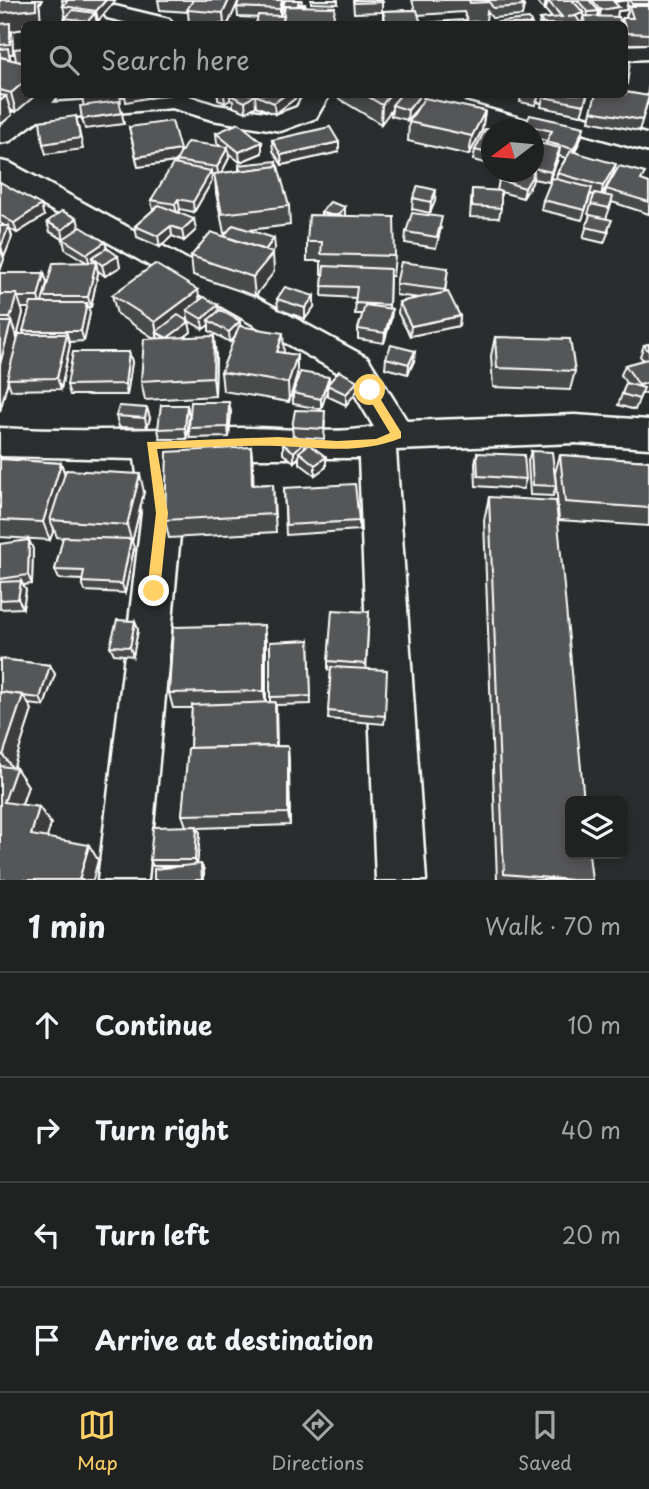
<!DOCTYPE html>
<meta charset="utf-8">
<style>
body{margin:0;font-family:"Playpen Sans",sans-serif;background:#2d2f2f;color:#f1f3f6}
.controls{position:absolute;right:21px;bottom:21px;display:grid;overflow:hidden;border-radius:10px;box-shadow:0 4px 10px #0003}
.controls button{width:63px;height:63px;display:grid;place-items:center;padding:0;border:0;border-bottom:2px solid #3d3f40;background:#202222;color:#f1f3f6;font:35px sans-serif}
.compass{position:absolute;left:481px;top:119px;width:63px;height:63px;border-radius:50%;background:#202222;box-shadow:0 4px 10px #0003;rotate:254deg}
.stop{position:absolute;width:21px;height:21px;margin:-16px;border:5px solid #ffd166;border-radius:50%;background:#fff}
.stop.end{background:#ffd166;border-color:#fff;box-shadow:0 2px 7px #0008}
.list{margin:0;padding:0;list-style:none}
h2{display:flex;justify-content:space-between;align-items:center;height:91px;margin:0;padding:0 28px;font-size:30px}
h2 small{font-size:23px;font-weight:400;color:#a2a4a5}
.list li{display:grid;grid-template-columns:46px 1fr auto;gap:21px;align-items:center;box-sizing:border-box;height:105px;padding:0 28px;border-top:2px solid #3d3f40}
.list b{display:block;font-size:26px;white-space:nowrap}
.list em{font-size:23px;font-style:normal;color:#a2a4a5}
.icon{flex:none;width:38px;height:38px;fill:none;stroke:currentColor;stroke-width:2;stroke-linecap:round;stroke-linejoin:round}
.map{position:relative;flex:none;width:649px;height:880px;overflow:hidden}
.search{position:absolute;background:#202222;box-shadow:0 4px 10px #0003;left:21px;right:21px;top:21px;height:77px;display:flex;align-items:center;gap:18px;box-sizing:border-box;padding:0 24px;border-radius:10px;color:#a2a4a5;font-size:26px}
.sheet{height:511px;background:#202222}
nav{display:flex;justify-content:space-around;align-items:center;box-sizing:border-box;height:98px;border-top:2px solid #3d3f40;background:#202222;font-size:19px;color:#a2a4a5}
nav a{display:grid;justify-items:center;gap:4px}
nav .on{color:#ffd166}
.map>svg:first-child{display:block}
.lines{fill:none;stroke-linecap:round;stroke-linejoin:round}
.minor-casing{stroke:#fff;stroke-width:5}
.minor{fill:#2a2d2e;fill-rule:evenodd}
.wall{fill:#494b4c;stroke:#fff;stroke-width:2;fill-rule:evenodd}
.shaded-wall{fill:#3c3d3e;stroke:#fff;stroke-width:2}
.building{fill:#555758;stroke:#fff;stroke-width:2}
.route{fill:#ffd166}
</style>
<div class="map">
<svg width="649" height="880" viewBox="0 0 649 880">
<rect width="100%" height="100%" fill="#2a2d2e"/>
<filter id="ink" filterUnits="userSpaceOnUse"><feTurbulence type="fractalNoise" baseFrequency=".0143" numOctaves="2"/><feDisplacementMap in="SourceGraphic" scale="14" xChannelSelector="R" yChannelSelector="G"/><feConvolveMatrix kernelMatrix="1 2 1 2 8 2 1 2 1" color-interpolation-filters="sRGB"/></filter>
<g filter="url(#ink)">
<g class="lines">
<defs>
<g id="minor">
<polygon points="115,6 169,19 173,24 133,24 107,18 103,13 107,8"/>
<polygon points="649,45 649,59 624,60 624,46"/>
<polygon points="32,94 59,94 52,103 183,94 216,105 278,114 297,107 304,94 330,94 316,118 281,131 212,120 172,108 38,120 10,141 0,143 0,122 22,106"/>
<polygon points="462,94 505,94 649,135 649,152 466,100"/>
<path d="M0,161l10,2 358,195 39,63 168,-6 74,5v28l-74,-5 -179,7 30,430h-50l-17,-422h-187l10,55 -34,367h-50l44,-367 -7,-54 -135,-3v-28c82,5 164,0 246,0 42,0 86,7 128,-1l-30,-51 -344,-195z"/>
</g>
</defs>
<!-- minor casing -->
<use href="#minor" class="minor-casing"/>
<!-- minor -->
<use href="#minor" class="minor"/>
</g>
<!-- wall -->
<g class="wall">
<polygon points="0,0 42,0 42,2 39,3 40,10 24,24 24,29 12,31 13,54 9,54 11,60 16,61 24,48 16,112 10,110 12,115 0,125"/>
<polygon points="62,0 116,0 98,21 96,21 97,23 96,24 67,24 65,18 67,17 65,16"/>
<polygon points="158,0 239,0 228,24 189,24 188,12 160,10"/>
<polygon points="285,0 302,0 301,4 335,21 238,17 237,7 283,8"/>
<polygon points="311,0 338,0 338,4 311,3"/>
<polygon points="353,0 382,0 382,12 354,13"/>
<polygon points="412,0 520,0 524,6 522,16 492,18 487,11 486,21 468,22 464,12 418,15 421,24 383,24 383,11 415,10"/>
<path d="M536,0h113v44h-24v-20h-43l1,-5 -2,5h-42l1,-5 12,-1 -6,-7v-2l-2,1zM627,7l1,4 -2,5 1,2h-5l-1,5 -4,-6 1,-6 8,-1z"/>
<polygon points="625,62 627,84 625,92 647,96 649,84 649,104 647,104 639,131 589,121 591,111 625,94"/>
<polygon points="216,94 301,94 275,114 256,106 246,112 233,107 233,101 230,100 225,103 218,100 218,95"/>
<polygon points="331,94 424,94 423,98 485,111 482,130 469,155 408,141 409,122 417,109 407,120 391,116 392,109 381,124"/>
<polygon points="497,94 516,94 514,98"/>
<polygon points="521,94 540,94 535,105 520,102"/>
<polygon points="588,94 581,115 541,107 543,97"/>
<polygon points="525,125 584,127 581,138 575,152 613,174 602,194 605,195 606,189 643,181 649,183 649,214 612,202 606,219 609,231 604,243 583,238 590,215 588,214 594,195 591,194 582,220 541,210 543,200 556,179 557,173 566,158 559,156 549,182 533,179 532,183 523,198 501,192 501,208 499,218 470,217 472,189 497,191 499,180 505,172 534,172 534,142 546,145 547,141 534,138 534,130 524,130"/>
<polygon points="129,127 180,150 180,154 221,146 217,143 216,133 262,142 262,153 240,162 228,153 229,158 221,173 239,171 239,165 289,206 290,225 249,230 275,248 272,252 274,272 255,296 193,275 191,256 224,236 227,233 224,233 216,193 215,177 212,177 212,181 194,212 180,209 178,212 196,230 184,241 172,236 160,247 137,237 135,226 153,210 151,200 177,165 176,162 138,167"/>
<polygon points="492,130 492,165 473,160 475,150"/>
<polygon points="272,140 339,152 282,165 273,151"/>
<polygon points="0,182 44,216 17,233 10,229 12,237 4,257 3,257 4,259 0,271 0,226 5,226 0,223"/>
<polygon points="413,198 435,201 430,213 412,209"/>
<polygon points="321,212 345,215 395,256 393,276 390,276 389,308 392,309 391,319 384,343 358,339 358,329 363,314 355,314 356,298 322,296 323,274 321,274 321,261 307,261 307,242 321,215"/>
<path d="M77,218l2,10 26,14 2,6 13,19 -15,9 -8,-6 1,3 -7,34h-3l2,6 -6,28 -15,1 1,2 -9,45 -50,1 -3,-9 -8,30v-138h44l3,10 39,-21 -21,-13 -2,-10 -13,-7 -3,-10zM21,308h9l-7,23 1,3 -6,6 -1,-3 6,-24z"/>
<polygon points="441,228 436,248 405,243 406,232"/>
<polygon points="448,268 445,293 460,316 459,326 410,336 398,313 399,302 419,298 396,295 396,284"/>
<polygon points="112,295 200,301 219,311 241,326 284,353 297,355 297,374 289,402 223,391 221,372 235,338 230,342 209,331 209,325 203,329 189,321 188,318 186,320 189,322 191,332 184,337 216,355 215,396 145,400 141,381 155,339 117,314"/>
<polygon points="277,299 314,307 305,319 278,309"/>
<polygon points="495,337 575,371 570,390 493,387 491,356"/>
<polygon points="649,344 649,392 641,394 635,410 618,405 626,383 621,375 625,365 643,360 640,356 644,345"/>
<polygon points="129,352 132,362 127,395 70,395 67,385"/>
<polygon points="386,358 414,361 408,374 385,368"/>
<polygon points="329,377 329,384 357,391 346,405 327,396 327,391 321,409 293,404 293,393"/>
<polygon points="187,405 189,415 187,439 160,439 158,429"/>
<polygon points="147,408 150,418 147,428 119,427 116,416"/>
<polygon points="231,412 229,437 190,438 189,428"/>
<polygon points="325,421 324,439 297,437 305,448 326,457 326,467 315,475 299,463 299,457 294,462 283,454 283,444 293,436 292,427"/>
<polygon points="251,447 253,485 273,484 276,532 169,538 165,520"/>
<polygon points="531,451 556,486 553,496 530,495 528,461"/>
<polygon points="477,453 526,479 523,489 476,486 475,463"/>
<polygon points="560,455 649,461 649,526 559,520 555,473"/>
<polygon points="0,459 61,463 65,474 144,492 132,542 134,548 125,593 85,591 82,582 82,580 59,579 55,570 63,538 57,537 54,529 50,540 0,537"/>
<polygon points="284,488 359,521 359,530 286,535"/>
<polygon points="489,497 592,880 497,880 484,520"/>
<polygon points="0,544 33,549 32,584 23,585 26,590 23,608 0,609"/>
<polygon points="369,612 366,669 385,716 384,724 328,719 331,670 328,670 328,661"/>
<polygon points="135,621 138,630 133,656 114,654 110,646"/>
<polygon points="309,640 311,704 276,705 277,746 288,746 290,825 198,828 200,833 197,864 204,870 204,880 154,880 181,866 153,866 150,860 186,826 182,815 190,748 192,708 173,708 169,693 266,641 266,703 270,702 270,697"/>
<polygon points="0,659 50,665 55,674 44,706 29,704 32,710 13,768 16,768 28,786 22,805 39,807 51,824 46,838 98,860 0,880"/>
</g>
<!-- shaded-wall -->
<g class="shaded-wall">
<polygon points="22,0 42,0 42,2 39,3 40,10 41,24 24,24 24,29 12,31 13,54 9,54 13,70 0,55 0,13"/>
<polygon points="106,0 116,0 98,21 96,11"/>
<polygon points="229,0 239,0 228,24 224,24 223,13"/>
<polygon points="282,0 284,0 280,19 280,9"/>
<polygon points="546,0 570,0 548,1 546,9 544,10"/>
<polygon points="628,0 626,10 618,11 617,17 599,20 601,10 614,2"/>
<polygon points="599,11 597,21 586,22 588,12"/>
<polygon points="95,13 97,23 96,24 88,24 88,21"/>
<polygon points="584,13 582,23 577,24 568,17"/>
<polygon points="24,82 24,94 37,94 16,112 11,93"/>
<polygon points="100,94 120,94 121,102 84,108 82,97"/>
<polygon points="125,94 146,94 147,98 126,102"/>
<polygon points="148,94 173,94 149,98"/>
<polygon points="224,94 230,94 230,100 225,103"/>
<polygon points="286,94 301,94 275,114 274,103"/>
<polygon points="390,94 403,94 392,105 392,109 381,124 382,105"/>
<polygon points="421,94 424,94 423,102 407,120 408,110"/>
<polygon points="255,95 256,106 246,112 245,102"/>
<polygon points="6,96 12,115 0,125 0,101"/>
<polygon points="485,111 482,130 469,155 472,136"/>
<polygon points="122,113 124,124 85,129 82,119"/>
<polygon points="76,116 83,149 46,154 43,144"/>
<polygon points="584,127 581,138 571,159 574,149"/>
<polygon points="262,142 262,153 240,162 239,152"/>
<polygon points="339,142 339,152 282,165 281,155"/>
<polygon points="228,147 229,158 219,178 217,167"/>
<polygon points="560,148 558,159 549,182 551,172"/>
<polygon points="180,150 181,161 138,167 136,157"/>
<polygon points="616,164 613,174 601,197 603,186"/>
<polygon points="211,171 212,181 194,212 193,202"/>
<polygon points="534,173 532,183 523,198 525,188"/>
<polygon points="436,190 435,201 430,213 431,202"/>
<polygon points="178,199 180,209 177,215 175,204"/>
<polygon points="41,205 44,216 17,233 14,223"/>
<polygon points="345,207 345,218 337,217"/>
<polygon points="77,218 80,229 64,240 62,230"/>
<polygon points="194,219 196,230 184,241 182,230"/>
<polygon points="9,226 12,237 4,257 1,246"/>
<polygon points="171,226 172,236 160,247 158,236"/>
<polygon points="274,238 275,248 265,262 273,253 274,272 255,296 253,277 262,255"/>
<polygon points="105,242 108,253 92,257 93,263 90,265 87,254"/>
<polygon points="0,247 4,259 0,271"/>
<polygon points="118,256 120,267 105,276 102,265"/>
<polygon points="96,262 98,273 91,307 88,297"/>
<polygon points="44,273 47,283 41,307 38,297"/>
<polygon points="198,290 201,309 187,310 188,318 164,337 156,332 158,341 155,322"/>
<polygon points="17,294 23,313 17,337 10,318"/>
<polygon points="314,296 314,307 305,319 305,308"/>
<polygon points="87,303 90,313 84,341 81,331"/>
<polygon points="218,305 219,316 208,320 209,325 203,329 202,319"/>
<polygon points="392,309 391,319 384,343 385,333"/>
<polygon points="460,316 459,326 410,336 411,326"/>
<polygon points="240,321 241,332 230,342 229,332"/>
<polygon points="11,322 18,341 0,411 0,364"/>
<polygon points="189,322 191,332 168,349 167,338"/>
<polygon points="283,333 284,353 277,352"/>
<polygon points="67,334 70,344 61,389 57,378"/>
<polygon points="214,336 216,355 215,396 213,377"/>
<polygon points="415,351 414,361 408,374 409,364"/>
<polygon points="129,352 132,362 127,395 125,384"/>
<polygon points="297,355 297,374 289,402 288,383"/>
<polygon points="329,377 328,386 327,385 327,391 321,409 321,399"/>
<polygon points="358,381 357,391 346,405 346,394"/>
<polygon points="649,383 649,392 635,396 639,385"/>
<polygon points="229,402 231,412 229,437 228,427"/>
<polygon points="187,405 189,415 187,439 185,428"/>
<polygon points="147,408 150,418 147,428 145,418"/>
<polygon points="304,442 305,452 299,452 299,457 294,462 294,452"/>
<polygon points="251,447 253,465 254,503 252,485"/>
<polygon points="326,457 326,467 315,475 315,465"/>
<polygon points="61,463 67,481 50,520 54,529 50,540 43,522"/>
<polygon points="140,474 144,492 132,542 134,548 125,593 122,584 131,539 127,525"/>
<polygon points="29,540 33,549 32,584 28,575"/>
<polygon points="21,581 26,590 23,608 18,599"/>
<polygon points="135,621 138,630 133,656 130,647"/>
<polygon points="264,625 266,641 266,706 264,691"/>
<polygon points="50,665 55,674 44,706 40,698"/>
<polygon points="23,695 32,710 13,769 3,755"/>
<polygon points="288,746 289,760 290,825 288,813"/>
<polygon points="16,768 28,786 17,818 4,802"/>
<polygon points="39,807 51,824 43,851 31,835"/>
<polygon points="197,826 200,833 197,866 195,860"/>
<polygon points="89,845 98,860 93,880 79,880"/>
<polygon points="201,864 204,870 204,880 202,880"/>
</g>
<!-- building -->
<g class="building">
<polygon points="0,0 36,0 36,9 0,13"/>
<polygon points="65,0 106,0 96,11 63,6 68,0"/>
<polygon points="193,0 229,0 223,13 187,10"/>
<polygon points="239,0 282,0 280,9 237,7"/>
<polygon points="285,0 299,0 298,4 305,4 304,6 285,6 285,10 282,10"/>
<polygon points="354,0 382,0 383,2 354,3"/>
<polygon points="469,0 487,0 489,2 470,3"/>
<polygon points="488,0 520,0 524,6 493,8"/>
<polygon points="555,0 572,0 584,13 568,17 576,16 581,24 543,24 540,19 562,17 548,1"/>
<polygon points="577,0 589,0 599,11 588,12"/>
<polygon points="592,0 627,0 614,2 619,7 601,10"/>
<polygon points="630,0 649,0 649,4 632,4"/>
<polygon points="285,6 335,7 333,21 341,22 341,24 282,24"/>
<polygon points="629,6 649,6 649,34 627,33 622,18 633,18"/>
<polygon points="73,10 95,13 88,21 65,18"/>
<polygon points="417,10 421,24 386,24 383,11"/>
<polygon points="258,15 284,16 282,24 256,24"/>
<polygon points="584,16 619,17 621,24 586,24"/>
<polygon points="529,19 532,24 499,24 498,22"/>
<polygon points="465,20 468,24 450,24 449,21"/>
<polygon points="447,21 449,24 425,24 425,23"/>
<polygon points="10,23 10,44 0,45 0,24"/>
<polygon points="8,48 10,59 0,57 0,49"/>
<polygon points="24,48 24,62 16,61 14,49"/>
<polygon points="0,57 24,63 24,82 11,93 0,90"/>
<polygon points="625,62 630,62 627,84 625,84"/>
<polygon points="625,92 649,96 642,120 591,111 596,94 625,94"/>
<polygon points="82,94 100,94 82,97"/>
<polygon points="235,94 286,94 274,103 255,95 245,102 232,96"/>
<polygon points="364,94 390,94 382,105"/>
<polygon points="401,94 421,94 408,110 392,105"/>
<polygon points="544,94 587,94 584,105 543,97"/>
<polygon points="0,95 6,96 0,101"/>
<polygon points="424,98 485,111 472,136 409,122"/>
<polygon points="119,101 122,113 82,119 80,106"/>
<polygon points="530,115 584,127 574,149 546,142 552,131 525,125"/>
<polygon points="76,116 80,138 43,144 40,121"/>
<polygon points="172,121 180,150 136,157 129,127"/>
<polygon points="239,123 262,142 239,152 216,133"/>
<polygon points="330,127 339,142 281,155 272,140"/>
<polygon points="485,129 492,130 492,154 475,150"/>
<polygon points="187,142 228,147 217,167 176,161"/>
<polygon points="534,142 560,148 551,172 534,168"/>
<polygon points="571,151 616,164 603,186 557,173"/>
<polygon points="276,161 277,166 240,171 239,165"/>
<polygon points="173,164 211,171 193,202 178,199 175,204 151,200"/>
<polygon points="278,166 289,206 222,214 214,174"/>
<polygon points="619,166 645,173 641,180 649,183 649,202 606,189"/>
<polygon points="505,172 530,172 534,173 525,188 499,180"/>
<polygon points="552,178 592,188 585,210 543,200"/>
<polygon points="0,182 41,205 14,223 0,215"/>
<polygon points="418,186 436,190 431,202 413,198"/>
<polygon points="472,189 501,191 501,208 472,206"/>
<polygon points="595,193 613,197 609,208 591,204"/>
<polygon points="330,202 345,207 338,215 331,215 321,212"/>
<polygon points="159,205 194,219 182,230 171,226 158,236 135,226"/>
<polygon points="62,211 77,218 62,230 47,222"/>
<polygon points="412,213 442,217 437,237 406,232"/>
<polygon points="309,215 394,217 395,256 321,254 322,242 307,242"/>
<polygon points="590,215 612,220 607,232 586,227"/>
<polygon points="233,225 274,238 265,250 224,236"/>
<polygon points="0,226 9,226 1,246 0,246"/>
<polygon points="81,227 105,242 87,254 63,239"/>
<polygon points="211,232 273,253 253,277 191,256"/>
<polygon points="107,248 118,256 102,265 92,257"/>
<polygon points="96,262 88,297 44,297 53,263"/>
<polygon points="401,262 448,268 445,290 396,284"/>
<polygon points="155,264 198,290 155,322 112,295"/>
<polygon points="324,266 390,269 389,305 355,303 357,287 322,286"/>
<polygon points="0,273 44,273 38,297 18,297 17,294 0,294"/>
<polygon points="285,287 314,296 305,308 277,299"/>
<polygon points="448,292 460,316 411,326 399,302"/>
<polygon points="0,294 17,294 10,318 0,318"/>
<polygon points="204,297 218,305 202,319 187,310"/>
<polygon points="31,303 87,303 81,331 23,331"/>
<polygon points="365,305 392,309 385,333 358,329"/>
<polygon points="220,310 240,321 229,332 208,320"/>
<polygon points="178,315 189,322 167,338 156,332"/>
<polygon points="0,322 11,322 0,364"/>
<polygon points="239,326 283,333 277,352 297,355 288,383 221,372"/>
<polygon points="19,334 67,334 57,378 7,379"/>
<polygon points="214,336 213,377 141,381 144,339"/>
<polygon points="495,337 570,339 575,371 497,368"/>
<polygon points="649,344 649,352 644,345"/>
<polygon points="391,345 415,351 409,364 386,358"/>
<polygon points="73,352 129,352 125,384 67,385"/>
<polygon points="647,359 649,361 649,383 639,385 625,365"/>
<polygon points="339,371 358,381 346,394 327,385"/>
<polygon points="300,372 329,377 321,399 293,393"/>
<polygon points="626,383 644,388 639,399 622,394"/>
<polygon points="191,402 229,402 228,427 189,428"/>
<polygon points="161,405 187,405 185,428 158,429"/>
<polygon points="119,406 147,408 145,418 116,416"/>
<polygon points="295,410 325,411 324,429 292,427"/>
<polygon points="294,435 304,442 294,452 283,444"/>
<polygon points="309,444 326,457 315,465 299,452"/>
<polygon points="251,447 252,485 273,484 274,514 165,520 167,452"/>
<polygon points="531,451 552,452 556,486 533,485"/>
<polygon points="477,453 524,455 526,479 478,476"/>
<polygon points="560,455 649,461 649,508 565,502"/>
<polygon points="0,459 61,463 43,522 0,520"/>
<polygon points="66,470 140,474 127,525 50,520"/>
<polygon points="355,484 359,521 286,525 284,488"/>
<polygon points="489,497 556,501 584,801 570,801 570,854 589,854 592,880 572,880 504,874"/>
<polygon points="63,537 131,539 122,584 82,582 84,571 55,570"/>
<polygon points="29,540 28,575 0,579 0,544"/>
<polygon points="21,581 18,599 0,600 0,582"/>
<polygon points="332,610 369,612 366,664 328,661"/>
<polygon points="117,620 135,621 130,647 110,646"/>
<polygon points="264,625 264,691 169,693 173,627"/>
<polygon points="309,640 311,696 270,697 270,642"/>
<polygon points="0,659 50,665 40,698 23,696 23,695 0,692"/>
<polygon points="331,667 387,670 385,716 328,711"/>
<polygon points="0,692 23,695 3,755 0,755"/>
<polygon points="275,702 276,746 190,748 192,705"/>
<polygon points="288,746 288,813 182,815 188,748"/>
<polygon points="0,766 16,768 4,802 39,807 31,835 89,845 79,880 0,880"/>
<polygon points="197,826 195,860 150,860 153,827"/>
<polygon points="201,864 202,880 154,880 154,869"/>
</g>
</g>
<!-- route -->
<path class="route" d="M370,386l3,1 28,45v6c-43,17 -79,9 -124,8 -39,-1 -80,2 -120,3l11,64 -8,78 -2,4h-9l-2,-4 9,-78 -9,-71 131,-5 59,4 39,-2 14,-6 -26,-43z"/>
</svg>
<div class="controls">
<button><svg class="icon" aria-label="layers" viewBox="0 0 24 24"><path d="M12 4l9 5-9 5-9-5zM3 14l9 5 9-5"/></svg></button>
</div>
<svg class="compass" viewBox="-18 -18 36 36"><path d="M0-13l5 13h-10z" fill="#e53935"/><path d="M0 13l5-13h-10z" fill="#a2a4a5"/></svg>
<div class="stop" style="left:370px;top:390px"></div>
<div class="stop end" style="left:154px;top:591px"></div>
<div class="search"><svg class="icon" aria-label="search" viewBox="0 0 24 24"><circle cx="10" cy="10" r="6"/><path d="M15 15l6 6"/></svg>Search here</div>
</div>
<section class="sheet">
<h2>1 min<small>Walk · 70 m</small></h2>
<ul class="list">
<li><svg class="icon" aria-label="ahead" viewBox="0 0 24 24"><path d="M12 20V5M6 11l6-6 6 6"/></svg><div><b>Continue</b></div><em>10 m</em></li>
<li><svg class="icon" aria-label="right" viewBox="0 0 24 24"><path d="M7 20v-9h11M14 6l5 5-5 5"/></svg><div><b>Turn right</b></div><em>40 m</em></li>
<li><svg class="icon" aria-label="left" viewBox="0 0 24 24"><path d="M17 20v-9H6M10 6l-5 5 5 5"/></svg><div><b>Turn left</b></div><em>20 m</em></li>
<li><svg class="icon" aria-label="arrive" viewBox="0 0 24 24"><path d="M6 21V4h12l-3 4 3 4H6"/></svg><div><b>Arrive at destination</b></div></li>
</ul>
</section>
<nav>
<a class="on"><svg class="icon" aria-label="map" viewBox="0 0 24 24"><path d="M3 6l6-2 6 2 6-2v14l-6 2-6-2-6 2zM9 4v14M15 6v14"/></svg>Map</a>
<a><svg class="icon" aria-label="directions" viewBox="0 0 24 24"><path d="M12 3l9 9-9 9-9-9zM9 14v-3h6M13 9l2 2-2 2"/></svg>Directions</a>
<a><svg class="icon" aria-label="saved" viewBox="0 0 24 24"><path d="M7 4h10v16l-5-4-5 4z"/></svg>Saved</a>
</nav>
